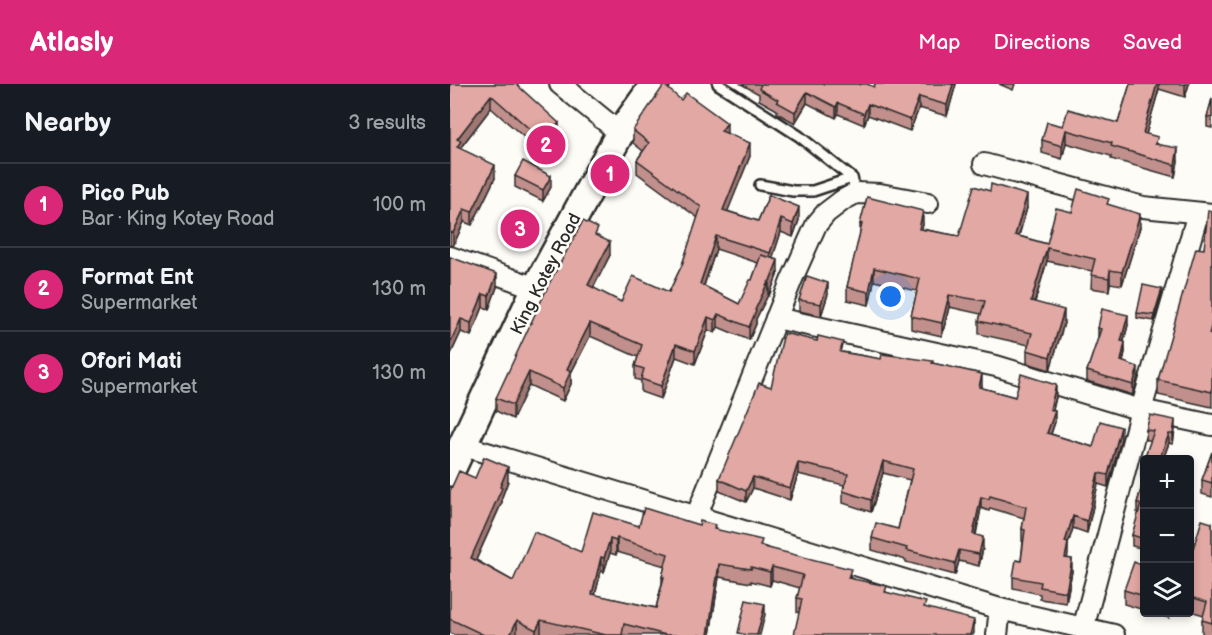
<!DOCTYPE html>
<meta charset="utf-8">
<style>
body{margin:0;font-family:"Balsamiq Sans",sans-serif;background:#20242c;color:#f1f3f6}
.controls{position:absolute;right:18px;bottom:18px;display:grid;overflow:hidden;border-radius:6px;box-shadow:0 3px 9px #0003}
.controls button{width:54px;height:54px;display:grid;place-items:center;padding:0;border:0;border-bottom:2px solid #363941;background:#171b24;color:#f1f3f6;font:30px sans-serif}
.you{position:absolute;left:441px;top:213px;width:21px;height:21px;margin:-15px;border:4px solid #fff;border-radius:50%;background:#1a73e8;box-shadow:0 0 0 9px #1a73e833}
.badge{display:grid;place-items:center;width:39px;height:39px;border-radius:50%;background:#db2777;color:#fff;font-size:20px;font-weight:700}
.pin{position:absolute;translate:-50% -50%;border:3px solid #fff;box-shadow:0 2px 6px #0006}
.list{margin:0;padding:0;list-style:none}
h2{display:flex;justify-content:space-between;align-items:center;height:78px;margin:0;padding:0 24px;font-size:26px}
h2 small{font-size:20px;font-weight:400;color:#9ea1a6}
.list li{display:grid;grid-template-columns:39px 1fr auto;gap:18px;align-items:center;box-sizing:border-box;height:84px;padding:0 24px;border-top:2px solid #363941}
.list b{display:block;font-size:22px;white-space:nowrap}
.list p{margin:0;font-size:20px;white-space:nowrap;color:#9ea1a6}
.list em{font-size:20px;font-style:normal;color:#9ea1a6}
.icon{flex:none;width:33px;height:33px;fill:none;stroke:currentColor;stroke-width:2;stroke-linecap:round;stroke-linejoin:round}
.map{position:relative;flex:none;width:762px;height:551px;overflow:hidden}
header{display:flex;align-items:center;gap:36px;box-sizing:border-box;height:84px;padding:0 30px;background:#db2777;color:#fff}
header strong{font-size:28px}
nav{display:flex;gap:33px;margin-inline-start:auto;font-size:21px}
main{display:flex}
aside{flex:1;background:#171b24}
.map>svg:first-child{display:block}
.lines{fill:none;stroke-linecap:round;stroke-linejoin:round}
.lane-casing{stroke:#2b2b2b;stroke-width:14}
.street-casing{stroke:#2b2b2b;stroke-width:24}
.secondary-casing{stroke:#2b2b2b;stroke-width:32}
.lane{stroke:#fdfcf7;stroke-width:9}
.street{stroke:#fdfcf7;stroke-width:20}
.secondary{stroke:#fdfcf7;stroke-width:27}
.wall{fill:#c2908c;stroke:#2b2b2b;stroke-width:1.5;fill-rule:evenodd}
.shaded-wall{fill:#9e7672;stroke:#2b2b2b;stroke-width:1.5}
.building{fill:#e2a8a3;stroke:#2b2b2b;stroke-width:1.5;fill-rule:evenodd}
.labels{text-anchor:middle;dominant-baseline:central;stroke-width:5;stroke-linejoin:round;paint-order:stroke}
.street-label{font-size:18px;fill:#2b2b2b;stroke:#fdfcf7}
</style>
<header>
<strong>Atlasly</strong>
<nav><a>Map</a><a>Directions</a><a>Saved</a></nav>
</header>
<main>
<aside>
<h2>Nearby<small>3 results</small></h2>
<ul class="list">
<li><span class="badge">1</span><div><b>Pico Pub</b><p>Bar · King Kotey Road</p></div><em>100 m</em></li>
<li><span class="badge">2</span><div><b>Format Ent</b><p>Supermarket</p></div><em>130 m</em></li>
<li><span class="badge">3</span><div><b>Ofori Mati</b><p>Supermarket</p></div><em>130 m</em></li>
</ul>
</aside>
<div class="map">
<svg width="762" height="551" viewBox="0 0 762 551">
<rect width="100%" height="100%" fill="#fdfcf7"/>
<filter id="ink" filterUnits="userSpaceOnUse"><feTurbulence type="fractalNoise" baseFrequency=".0167" numOctaves="2"/><feDisplacementMap in="SourceGraphic" scale="12" xChannelSelector="R" yChannelSelector="G"/><feConvolveMatrix kernelMatrix="1 2 1 2 8 2 1 2 1" color-interpolation-filters="sRGB"/></filter>
<g filter="url(#ink)">
<g class="lines">
<defs>
<g id="lane">
<polyline points="268,0 349,52 402,94 406,109"/>
<polyline points="310,101 343,107 363,107 402,94"/>
</g>
<g id="street">
<polyline points="110,0 170,49"/>
<polyline points="534,80 693,123 762,130"/>
<polyline points="0,173 86,204"/>
<polyline points="326,234 546,282 691,326 762,341"/>
<polyline points="14,362 550,525 664,551"/>
<polyline points="246,433 342,195 366,141 376,129 393,116 406,109 430,110 478,119"/>
<polyline points="633,545 691,326 748,129"/>
<polyline points="547,551 550,525"/>
</g>
<polyline id="secondary" points="0,388 86,204 170,49 205,0"/>
</defs>
<!-- lane casing -->
<use href="#lane" class="lane-casing"/>
<!-- street casing -->
<use href="#street" class="street-casing"/>
<!-- secondary casing -->
<use href="#secondary" class="secondary-casing"/>
<!-- lane -->
<use href="#lane" class="lane"/>
<!-- street -->
<use href="#street" class="street"/>
<!-- secondary -->
<use href="#secondary" class="secondary"/>
</g>
<!-- wall -->
<g class="wall">
<polygon points="0,0 66,0 109,52 93,70 41,24 11,63 11,65 45,94 22,141 14,138 3,162 0,161"/>
<polygon points="291,0 409,0 424,3 425,0 506,0 497,32 469,24 460,47 418,31 414,41 388,30 386,34 357,19 345,39 327,29 327,26 309,16 309,10"/>
<polygon points="549,0 565,0 563,6"/>
<polygon points="680,0 739,0 735,13 709,5 696,50 728,77 725,93 661,75 661,72 616,59 612,75 592,69 592,56 613,42 668,39"/>
<polygon points="762,15 762,44 757,43 757,33"/>
<path d="M231,16l46,34 23,22 -23,55 31,10 11,-26 30,25 -6,17 -12,-5 -9,27 6,14 -9,23 -1,-1 -12,24v5l-7,16 -31,-13 -3,6 -7,-3 -13,34 -19,-7 -15,42 -20,-7v-11l-6,-2v-13l3,-9 -48,-21 -19,37v11l-8,17 -34,-16 -16,34 -17,-8v-13l102,-162 12,19 -17,33 28,14 48,-10 13,-27 16,-47 -61,-45v-13l6,-9 -10,-8v-13zM266,165l42,14 -6,17 -13,24 -35,-18z"/>
<polygon points="65,92 101,103 93,117 65,103"/>
<polygon points="659,121 690,143 672,201 660,199 659,207 641,204 642,187 597,177 585,218 614,239 600,286 577,279 577,266 579,261 529,250 529,237 531,230 499,223 492,252 461,245 461,232 467,207 424,197 419,221 397,216 397,203 410,151 410,140 473,140 472,145 509,152 577,124 569,152 597,160 622,128"/>
<polygon points="762,127 762,323 708,311 708,296 754,165"/>
<polygon points="0,173 47,203 39,225 33,223 21,252 11,248 0,272"/>
<polygon points="378,210 371,232 349,227 349,216"/>
<polygon points="712,210 704,237 687,234 687,229"/>
<polygon points="678,241 674,257 675,268 673,278 688,293 683,311 637,297 637,287 648,255 648,244"/>
<polygon points="393,268 431,275 483,279 532,302 532,304 565,313 606,313 603,326 605,338 601,350 643,363 671,355 658,403 648,400 637,449 623,444 618,460 617,474 622,487 616,519 590,515 590,510 563,504 563,493 571,477 573,457 572,457 572,445 574,434 540,424 539,427 531,424 526,451 533,464 529,482 509,477 505,491 456,478 456,476 422,466 422,454 448,445 460,396 433,389 421,428 393,419 393,407 394,401 348,390 340,416 303,404 296,418 269,407 269,395 321,303"/>
<polygon points="725,345 723,360 719,359 713,375 694,375 694,394 691,393 691,383 701,356 696,356 696,346"/>
<polygon points="762,368 762,413 752,410 752,396"/>
<path d="M25,394l33,3 -6,16v5l-26,58 37,21 126,-55 76,3 136,49 75,30 48,25 -175,-20 -2,-1v-14l3,-10 -28,-8 -2,6 -19,-5v2l-32,-6 -9,58h-164l-5,-1 -1,1h-21l-2,-1 -1,1h-62l-4,-2v-142zM167,468l48,14 -3,11v6l-6,25 -61,-13 6,-24 3,1 6,-19 6,2z"/>
<polygon points="694,396 694,465 682,462 682,451 689,430 687,429 687,419"/>
<polygon points="762,439 762,551 754,551 752,550 752,536 754,531 740,527 740,474"/>
<polygon points="694,482 694,526 674,520 674,506"/>
<polygon points="701,528 722,528 719,534"/>
</g>
<!-- shaded-wall -->
<g class="shaded-wall">
<polygon points="503,0 506,0 497,32 497,21"/>
<polygon points="707,0 709,0 709,5 693,61 693,49"/>
<polygon points="735,0 739,0 735,13"/>
<polygon points="357,8 357,19 345,39 345,28"/>
<polygon points="41,11 41,24 11,63 11,70 7,76 7,55"/>
<polygon points="469,13 469,24 460,47 460,36"/>
<polygon points="388,19 388,30 386,34 386,23"/>
<polygon points="418,20 418,31 414,41 414,30"/>
<polygon points="109,39 109,52 93,70 93,57"/>
<polygon points="277,39 277,52 271,47"/>
<polygon points="616,46 616,59 612,75 612,62"/>
<polygon points="300,59 300,72 273,139 273,126"/>
<polygon points="728,64 728,77 725,93 725,81"/>
<polygon points="45,81 45,94 22,141 22,128"/>
<polygon points="101,92 101,103 93,117 93,106"/>
<polygon points="577,111 577,124 565,164 565,151"/>
<polygon points="349,123 349,136 343,153 343,140"/>
<polygon points="14,125 14,138 3,162 3,149"/>
<polygon points="473,127 473,140 469,158 469,145"/>
<polygon points="690,130 690,143 672,201 672,188"/>
<polygon points="331,135 331,148 320,182 320,169"/>
<polygon points="266,152 266,165 250,213 250,200"/>
<polygon points="160,158 160,171 138,214 138,201"/>
<polygon points="597,164 597,177 581,230 581,217"/>
<polygon points="328,176 328,189 319,212 319,199"/>
<polygon points="424,184 424,197 419,221 419,208"/>
<polygon points="660,186 660,199 659,207 659,194"/>
<polygon points="47,190 47,203 39,225 39,212"/>
<polygon points="318,198 318,211 306,235 306,240 299,256 299,243 305,226"/>
<polygon points="378,199 378,210 371,232 371,220"/>
<polygon points="712,205 712,210 704,237 704,231"/>
<polygon points="33,210 33,223 21,252 21,239"/>
<polygon points="499,211 499,223 492,252 492,239"/>
<polygon points="614,226 614,239 600,286 600,273"/>
<polygon points="268,230 268,243 265,249 265,236"/>
<polygon points="678,231 678,241 671,267 671,257"/>
<polygon points="258,233 258,246 245,280 245,267"/>
<polygon points="11,235 11,248 0,272 0,259"/>
<polygon points="140,239 140,252 121,289 121,300 113,317 113,304 117,285"/>
<polygon points="675,258 675,268 671,288 671,277"/>
<polygon points="226,260 226,273 211,315 211,302"/>
<polygon points="688,283 688,293 683,311 683,301"/>
<polygon points="79,288 79,301 63,335 63,321"/>
<polygon points="532,290 532,302 529,315 529,303"/>
<polygon points="606,301 606,313 600,337 600,325"/>
<polygon points="605,327 605,338 597,361 597,349"/>
<polygon points="725,336 725,345 723,360 723,350"/>
<polygon points="671,343 671,355 658,403 658,391"/>
<polygon points="719,350 719,359 713,375 709,375"/>
<polygon points="433,377 433,389 421,428 421,416"/>
<polygon points="348,379 348,390 340,416 340,404"/>
<polygon points="58,383 58,397 52,413 52,418 21,487 21,474"/>
<polygon points="648,389 648,400 637,449 637,437"/>
<polygon points="303,393 303,404 296,418 296,407"/>
<polygon points="531,413 531,424 523,462 523,450"/>
<polygon points="623,432 623,444 618,460 618,471 615,485 615,458"/>
<polygon points="533,453 533,464 529,482 529,470"/>
<polygon points="167,454 167,468 166,471 166,457"/>
<polygon points="160,455 160,469 154,488 154,474"/>
<polygon points="509,466 509,477 505,491 505,479"/>
<polygon points="151,473 151,487 142,524 142,510"/>
<polygon points="622,475 622,487 616,519 616,508"/>
<polygon points="269,480 269,493 260,551 258,551"/>
<polygon points="322,483 322,496 320,502 320,488"/>
<polygon points="315,520 315,531 310,551 307,551"/>
<polygon points="67,536 67,550 66,551 60,551"/>
<polygon points="91,536 91,550 90,551 86,551 86,546"/>
<polygon points="524,536 524,549 523,551 520,551"/>
</g>
<!-- building -->
<g class="building">
<polygon points="0,0 66,0 109,39 93,57 41,11 7,55 11,57 7,63 45,81 22,128 14,125 3,149 0,148"/>
<polygon points="311,0 409,0 410,1 411,0 417,0 424,3 425,0 503,0 497,21 469,13 460,36 418,20 414,30 388,19 386,23 357,8 345,28 327,18 328,16 309,5"/>
<polygon points="680,0 707,0 693,49 708,53 705,60 728,64 725,81 661,62 662,59 616,46 612,62 592,56 597,38 613,42 618,25 668,39"/>
<polygon points="214,1 231,16 236,9 277,39 271,47 300,59 273,126 308,137 319,111 349,123 343,140 331,135 320,169 266,152 250,200 289,220 300,196 302,196 311,171 328,176 319,199 318,198 305,226 306,227 299,243 268,230 265,236 258,233 245,267 226,260 211,302 191,295 194,285 185,282 192,261 140,239 117,285 121,287 113,304 79,288 63,321 46,314 100,198 133,137 148,144 145,151 160,158 138,201 171,218 183,192 219,208 232,181 251,123 187,76 199,59 183,46"/>
<polygon points="762,15 762,34 757,33"/>
<polygon points="73,77 101,92 93,106 65,92"/>
<polygon points="541,100 577,111 565,151 597,160 606,124 622,128 628,105 659,115 657,120 690,130 672,188 660,186 659,194 641,191 645,175 597,164 581,217 614,226 600,273 577,266 582,249 529,237 535,217 499,211 492,239 461,232 470,195 424,184 419,208 397,203 412,140 410,140 417,113 473,127 469,145 509,152 524,102 540,107"/>
<polygon points="758,126 762,127 762,239 759,250 762,251 762,308 708,296 746,164 754,165"/>
<polygon points="0,173 47,190 39,212 33,210 21,239 11,235 0,259"/>
<polygon points="357,192 378,199 371,220 349,216"/>
<polygon points="693,201 712,205 704,231 687,229"/>
<polygon points="652,225 678,231 671,257 675,258 671,277 688,283 683,301 637,287 651,245 648,244"/>
<polygon points="334,249 367,257 368,252 393,258 390,268 431,275 432,270 483,277 482,279 532,290 529,303 565,313 571,290 606,301 600,325 605,327 597,349 643,363 650,337 671,343 658,391 648,389 637,437 623,432 615,458 618,459 615,474 622,475 616,508 590,503 591,498 563,493 566,476 571,477 575,446 572,445 576,423 540,412 539,415 531,413 523,450 533,453 529,470 509,466 505,479 456,466 457,464 422,454 426,439 448,445 463,385 433,377 421,416 393,407 398,390 348,379 340,404 303,393 296,407 269,395 309,299 321,303"/>
<polygon points="700,331 725,336 723,350 719,350 709,375 694,375 694,384 691,383 704,347 696,346"/>
<polygon points="762,368 762,399 752,396"/>
<path d="M34,373l24,10 -8,20 2,1 -31,70 42,23 21,-49 47,20 12,-40 46,14 5,-18 55,17 1,-4 15,4 -1,4 48,11 -2,6 91,23 -3,9 39,8 -2,6 41,10 -2,5 50,13 -4,15h-176l8,-36 -5,-1 6,-23 -31,-8 -2,5 -19,-5v2l-32,-5 -11,71h-42l-42,-11 -2,11h-16l-65,-15 -5,10 -19,-10 -7,15h-26l-34,-16v-60l1,-1 -1,-1v-66l9,-20 16,7zM167,454l51,16 -6,23h2l-8,31 -64,-14 9,-37 3,1 6,-19 6,2z"/>
<polygon points="694,396 694,455 682,451 691,420 687,419"/>
<polygon points="752,436 762,439 762,539 752,536 757,518 740,513 740,474"/>
<polygon points="684,478 694,482 694,512 674,506"/>
<polygon points="296,516 315,520 307,551 297,551 288,549"/>
</g>
</g>
<g class="labels">
<!-- street labels -->
<g class="street-label">
<text transform="translate(96 190) rotate(-63)">King Kotey Road</text>
</g>
</g>
</svg>
<div class="controls">
<button>+</button>
<button>−</button>
<button><svg class="icon" aria-label="layers" viewBox="0 0 24 24"><path d="M12 4l9 5-9 5-9-5zM3 14l9 5 9-5"/></svg></button>
</div>
<div class="you"></div>
<div class="pin badge" style="left:160px;top:90px">1</div>
<div class="pin badge" style="left:96px;top:61px">2</div>
<div class="pin badge" style="left:70px;top:145px">3</div>
</div>
</main>
